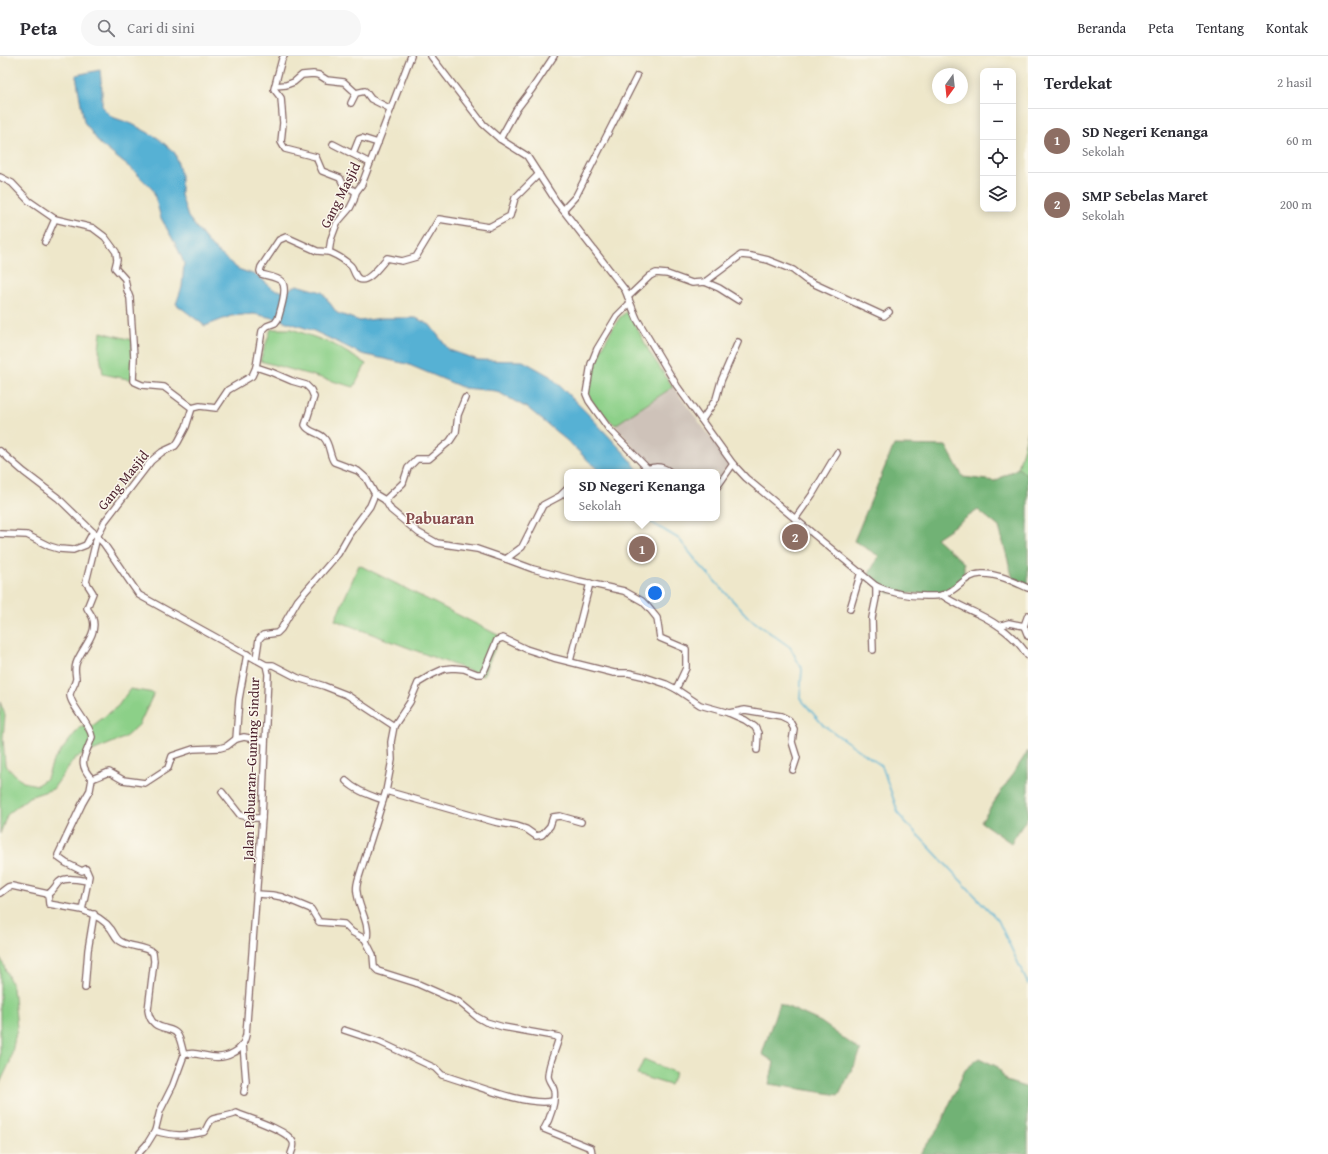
<!DOCTYPE html>
<html lang="id">
<meta charset="utf-8">
<style>
body{margin:0;font-family:"Gentium Book Plus",serif;background:#f7f7f7;color:#2b2b33}
.controls{position:absolute;right:12px;top:12px;display:grid;overflow:hidden;border-radius:8px;box-shadow:0 2px 10px #0003}
.controls button{width:36px;height:36px;display:grid;place-items:center;padding:0;border:0;border-bottom:1px solid #e1e1e2;background:#fff;color:#2b2b33;font:20px sans-serif}
.compass{position:absolute;left:932px;top:12px;width:36px;height:36px;border-radius:50%;background:#fff;box-shadow:0 2px 10px #0003;rotate:195deg}
.you{position:absolute;left:655px;top:537px;width:14px;height:14px;margin:-10px;border:3px solid #fff;border-radius:50%;background:#1a73e8;box-shadow:0 0 0 6px #1a73e833}
.badge{display:grid;place-items:center;width:26px;height:26px;border-radius:50%;background:#1f6fb2;color:#fff;font-size:13px;font-weight:700}
.pin{position:absolute;translate:-50% -50%;border:2px solid #fff;box-shadow:0 1px 4px #0006}
.popup{position:absolute;left:564px;top:413px;width:156px;height:52px;box-sizing:border-box;display:grid;place-content:center;border-radius:8px;background:#fff;filter:drop-shadow(0 1px 3px #0005);font-size:13px;white-space:nowrap;color:#7c7c81}
.popup b{font-size:15px;color:#2b2b33}
.popup::after{content:'';position:absolute;left:50%;top:100%;margin-left:-8px;border:8px solid transparent;border-top-color:#fff}
.list{margin:0;padding:0;list-style:none}
h2{display:flex;justify-content:space-between;align-items:center;height:52px;margin:0;padding:0 16px;font-size:17px}
h2 small{font-size:13px;font-weight:400;color:#7c7c81}
.list li{display:grid;grid-template-columns:26px 1fr auto;gap:12px;align-items:center;box-sizing:border-box;height:64px;padding:0 16px;border-top:1px solid #e1e1e2}
.list b{display:block;font-size:15px;white-space:nowrap}
.list p{margin:0;font-size:13px;white-space:nowrap;color:#7c7c81}
.list em{font-size:13px;font-style:normal;color:#7c7c81}
.icon{flex:none;width:22px;height:22px;fill:none;stroke:currentColor;stroke-width:2;stroke-linecap:round;stroke-linejoin:round}
.map{position:relative;flex:none;width:1028px;height:1098px;overflow:hidden}
header{display:flex;align-items:center;gap:24px;box-sizing:border-box;height:56px;padding:0 20px;background:#fff;border-bottom:1px solid #e1e1e2}
header strong{font-size:19px}
nav{display:flex;gap:22px;margin-inline-start:auto;font-size:14px}
.search{width:280px;height:36px;background:#f7f7f7;display:flex;align-items:center;gap:10px;box-sizing:border-box;padding:0 14px;border-radius:22px;color:#7c7c81;font-size:15px}
main{display:flex}
aside{flex:1;background:#fff}
.map>svg:first-child{display:block}
.industrial{fill:#cec2b9}
.green{fill:#8cd088;stroke:#6b785a}
.forest{fill:#71b274;stroke:#5e6850}
.water{fill:#56b1d4;stroke:#506880}
.lines{fill:none;stroke-linecap:round;stroke-linejoin:round}
.stream{stroke:#56b1d4;stroke-width:1.5}
.minor-casing{stroke:#836563;stroke-width:8}
.minor{stroke:#fff;stroke-width:5.5}
.labels{text-anchor:middle;dominant-baseline:central;stroke-width:3;stroke-linejoin:round;paint-order:stroke}
.street-label{font-size:14px;fill:#4a1f2b;stroke:#fbf7ec}
.quarter-label{font-size:16px;font-weight:bold;fill:#874c4d;stroke:#fbf7ec}
</style>
<header>
<strong>Peta</strong>
<div class="search"><svg class="icon" aria-label="search" viewBox="0 0 24 24"><circle cx="10" cy="10" r="6"/><path d="M15 15l6 6"/></svg>Cari di sini</div>
<nav><a>Beranda</a><a>Peta</a><a>Tentang</a><a>Kontak</a></nav>
</header>
<main>
<div class="map">
<svg width="1028" height="1098" viewBox="0 0 1028 1098">
<rect width="100%" height="100%" fill="#fbf7ec"/>
<filter id="ink" filterUnits="userSpaceOnUse"><feTurbulence type="fractalNoise" baseFrequency=".025" numOctaves="2"/><feDisplacementMap in="SourceGraphic" scale="8" xChannelSelector="R" yChannelSelector="G"/><feConvolveMatrix kernelMatrix="1 2 1 2 8 2 1 2 1" color-interpolation-filters="sRGB"/></filter>
<filter id="wash" filterUnits="userSpaceOnUse"><feTurbulence type="fractalNoise" baseFrequency=".012" numOctaves="4" result="noise"/><feDisplacementMap in="SourceGraphic" scale="16" xChannelSelector="R" yChannelSelector="G"/><feGaussianBlur stdDeviation="0.9" result="paint"/><feColorMatrix in="noise" values="0 0 0 0 0 0 0 0 0 0 0 0 0 0 0 0 0 1.4 0 .05"/><feComposite in="paint" operator="in"/></filter>
<g filter="url(#wash)">
<rect width="100%" height="100%" fill="#eee7ca"/>
<!-- industrial -->
<polygon class="industrial" points="673,331 730,407 717,425 717,416 674,416 666,411 655,408 648,409 615,369"/>
<!-- green -->
<g class="green">
<path d="M628,255l22,42 23,34 -58,38c-9,-9 -22,-18 -26,-30 -5,-17 21,-65 32,-79 2,-2 5,-3 7,-5z"/>
<polygon points="271,273 292,273 333,288 366,308 354,331 260,305"/>
<polygon points="101,276 132,284 132,324 103,318 99,293"/>
<polygon points="1028,375 1028,420 1018,412"/>
<polygon points="359,509 500,580 483,620 335,564"/>
<polygon points="130,633 154,637 139,669 124,682 75,702 53,733 29,741 7,759 0,778 0,646 5,659 3,682 5,709 23,726 37,729 47,722 53,705 80,671 91,671 118,650"/>
<polygon points="0,900 13,932 17,972 10,1006 0,1027"/>
<polygon points="644,1003 676,1017 670,1029 637,1019"/>
</g>
<!-- forest -->
<g class="forest">
<polygon points="894,389 946,390 963,421 995,425 1018,412 1028,420 1028,533 1014,527 999,471 978,454 936,482 964,507 964,522 942,538 889,537 866,523 879,500 854,485"/>
<polygon points="1028,695 1028,761 1011,787 981,766"/>
<polygon points="779,947 821,966 861,995 839,1039 769,1028 774,1006 762,998"/>
<polygon points="979,1002 998,1011 1006,1025 1028,1032 1028,1098 920,1098 938,1073 965,1014"/>
</g>
<!-- water -->
<polygon class="water" points="100,14 102,34 102,51 112,61 132,68 158,82 175,97 181,119 181,139 188,161 211,190 238,213 258,220 273,233 285,236 297,229 322,236 337,257 360,265 383,262 416,262 430,269 449,294 478,304 523,305 550,320 587,357 629,402 638,414 635,416 600,416 571,388 529,353 496,335 464,332 407,308 362,298 314,275 278,263 254,258 231,260 205,270 176,248 182,231 184,207 177,191 161,162 153,134 134,115 100,88 84,66 76,19"/>
<g class="lines">
<!-- stream -->
<polyline class="stream" points="644,462 679,483 698,507 749,562 790,591 802,613 800,642 823,669 882,710 899,759 998,864 1028,928"/>
</g>
</g>
<g filter="url(#ink)">
<g class="lines">
<defs>
<g id="minor">
<polyline points="284,0 282,3 274,33 281,42 283,67 281,86 285,93 316,101 322,115 340,122 343,128 356,136"/>
<path d="M431,0l52,68 17,15 27,17 29,45 69,89 12,29 40,67 56,78 13,14 130,108c16,8 32,10 50,10 7,0 15,1 21,-3 12,-5 20,-19 34,-19 16,-1 33,8 47,14"/>
<polyline points="275,30 286,29 294,26 302,19 313,18 319,19 327,24 344,26 356,37"/>
<polyline points="351,47 356,37 365,35 371,43 391,53"/>
<polyline points="500,83 516,54 532,33 554,0"/>
<polyline points="333,88 370,107"/>
<polyline points="353,98 359,83 362,82 378,87"/>
<polyline points="0,121 12,127 29,145 55,163 93,172 105,181 116,196 117,204 115,212 125,223 127,234 130,242 134,301 133,325 142,329 164,331 192,352"/>
<polyline points="563,154 576,140 637,20"/>
<polyline points="45,186 55,163"/>
<path d="M329,196c7,3 16,8 22,14 3,3 3,10 8,13 9,5 22,-15 28,-21l15,3 14,-4 23,-38 50,8 21,-11 5,-18 24,-24"/>
<polyline points="705,226 741,199 751,200 768,204 793,214 806,224 884,260 889,256"/>
<polyline points="628,241 650,220 656,217 667,218 692,227 705,226 719,232 738,244"/>
<polyline points="630,247 617,260 597,293 591,308 586,338 589,345 609,373 647,412"/>
<path d="M256,311l15,5 21,9 14,4 5,5 3,7 -9,28c4,8 14,7 19,13 6,6 5,17 10,24l24,9 8,7 9,16 10,6 6,10 28,23 18,10 40,6 29,10 16,-12 21,-42 17,-9 7,-7"/>
<polyline points="702,364 716,343 721,325 738,286"/>
<path d="M0,395l24,21 34,26 35,34 11,12 35,51 127,70 2,9 -6,144 -16,217c-2,9 -5,14 -13,18 -19,11 -36,-4 -49,2l-11,30 -13,26 -5,20 -8,13 -9,10"/>
<path d="M640,416c10,-6 21,-7 30,0"/>
<polyline points="717,431 733,408"/>
<polyline points="385,444 403,427 408,412 417,403 429,403 450,385 456,376 458,359 465,342"/>
<polyline points="795,463 812,439 837,397"/>
<polyline points="0,478 27,479 49,490 59,493 73,494 86,489 93,476"/>
<polyline points="506,503 533,513 579,525 624,535 642,545 648,551 657,562 660,582 686,593 686,612 676,633"/>
<path d="M942,539c11,8 24,13 36,19 19,9 39,24 50,42"/>
<polyline points="850,553 861,516"/>
<polyline points="1028,559 1024,570 1028,580"/>
<polyline points="999,570 1009,567 1024,570"/>
<polyline points="873,594 872,562 876,542 876,530"/>
<polyline points="256,603 259,583 263,579 277,577 281,573 298,544 338,498 350,477 370,450 375,438"/>
<polyline points="570,605 590,527"/>
<polyline points="266,609 273,609 298,622 324,630 347,639 394,670"/>
<polyline points="729,657 745,654 781,660 789,664 794,673 792,686 797,702 793,714"/>
<polyline points="236,683 239,643 247,598"/>
<polyline points="92,723 109,716 123,724 145,727 168,712 172,700 193,693 220,692 227,690 236,683 244,681 264,685"/>
<path d="M346,725c10,10 24,14 37,19"/>
<polyline points="222,736 240,759 253,762 262,762"/>
<polyline points="581,766 560,760 553,761 550,770 542,779 536,780 526,773 517,770 495,766 386,735 392,704 391,686 394,670 410,646 418,627 433,618 444,613 453,612 464,613 477,618 482,618 485,613 497,584 503,582 526,593 554,602 614,617 629,617 642,620 666,628 676,633 700,649 729,657 745,664 755,671 758,677 757,694"/>
<path d="M88,825l1,-5 -3,-7 -4,2 -16,-8 -7,-5 -1,-3 24,-51 8,-14 2,-11c-16,-17 -6,-23 0,-42 -2,-14 -23,-33 -22,-43 1,-5 5,-9 6,-15 0,-5 -2,-9 0,-15 4,-14 22,-29 17,-45 -1,-4 -4,-7 -6,-11l6,-15 -7,-11 11,-45 8,-16 46,-60 11,-9 13,-6 3,-4 8,-15 6,-19 8,-2 16,2 12,-18 24,-14 4,-9 6,-36 5,-5 8,-3 3,-4c2,-8 10,-30 4,-37 -4,-5 -15,-6 -21,-8l-1,-3 1,-4 18,-27 7,-3 31,14 12,1 2,-13 6,-16 13,-15 4,-8 2,-8 6,-8 49,-128"/>
<path d="M0,837l8,-6 4,-1 36,8c5,-3 7,-8 11,-12 7,-6 21,-2 29,-1l-6,29c11,4 22,9 29,19 3,4 5,10 9,12 10,7 24,4 33,12l1,8 -6,49c3,23 23,15 29,24 4,5 5,15 7,21"/>
<polyline points="48,838 49,848 82,854"/>
<path d="M257,838l15,1 10,2 29,12 8,13 25,2 8,8 13,7 2,-1c3,-15 -9,-31 -10,-46 -1,-3 0,-8 1,-12l28,-89"/>
<path d="M365,883l8,16 1,12 4,4 38,12 43,19 18,15 9,5 17,5 56,10c-3,14 -10,23 -11,39 0,5 5,9 6,14 2,12 -4,29 -10,39l47,19 1,6"/>
<polyline points="85,932 88,894 94,858"/>
<path d="M344,974l36,12 55,26 7,7c29,8 83,32 111,26"/>
<polyline points="243,988 246,1026 244,1036"/>
<path d="M155,1075c18,5 30,5 49,1 4,-4 4,-11 9,-13 8,-3 16,-2 23,-6 12,5 52,17 57,29 2,4 -1,8 -2,12"/>
</g>
</defs>
<!-- minor casing -->
<use href="#minor" class="minor-casing"/>
<!-- minor -->
<use href="#minor" class="minor"/>
</g>
</g>
<g class="labels">
<!-- street labels -->
<g class="street-label">
<text transform="translate(340 139) rotate(-63)">Gang Masjid</text>
<text transform="translate(123 424) rotate(-51)">Gang Masjid</text>
<text transform="translate(251 713) rotate(-88)">Jalan Pabuaran–Gunung Sindur</text>
</g>
<!-- quarter labels -->
<g class="quarter-label">
<text x="440" y="462">Pabuaran</text>
</g>
</g>
</svg>
<div class="controls">
<button>+</button>
<button>−</button>
<button><svg class="icon" aria-label="locate" viewBox="0 0 24 24"><circle cx="12" cy="12" r="6"/><path d="M12 2v4M12 18v4M2 12h4M18 12h4"/></svg></button>
<button><svg class="icon" aria-label="layers" viewBox="0 0 24 24"><path d="M12 4l9 5-9 5-9-5zM3 14l9 5 9-5"/></svg></button>
</div>
<svg class="compass" viewBox="-18 -18 36 36"><path d="M0-13l5 13h-10z" fill="#e53935"/><path d="M0 13l5-13h-10z" fill="#7c7c81"/></svg>
<div class="you"></div>
<div class="pin badge" style="left:642px;top:493px;background:#8d6e63">1</div>
<div class="popup"><b>SD Negeri Kenanga</b>Sekolah</div>
<div class="pin badge" style="left:795px;top:481px;background:#8d6e63">2</div>
</div>
<aside>
<h2>Terdekat<small>2 hasil</small></h2>
<ul class="list">
<li><span class="badge" style="background:#8d6e63">1</span><div><b>SD Negeri Kenanga</b><p>Sekolah</p></div><em>60 m</em></li>
<li><span class="badge" style="background:#8d6e63">2</span><div><b>SMP Sebelas Maret</b><p>Sekolah</p></div><em>200 m</em></li>
</ul>
</aside>
</main>
